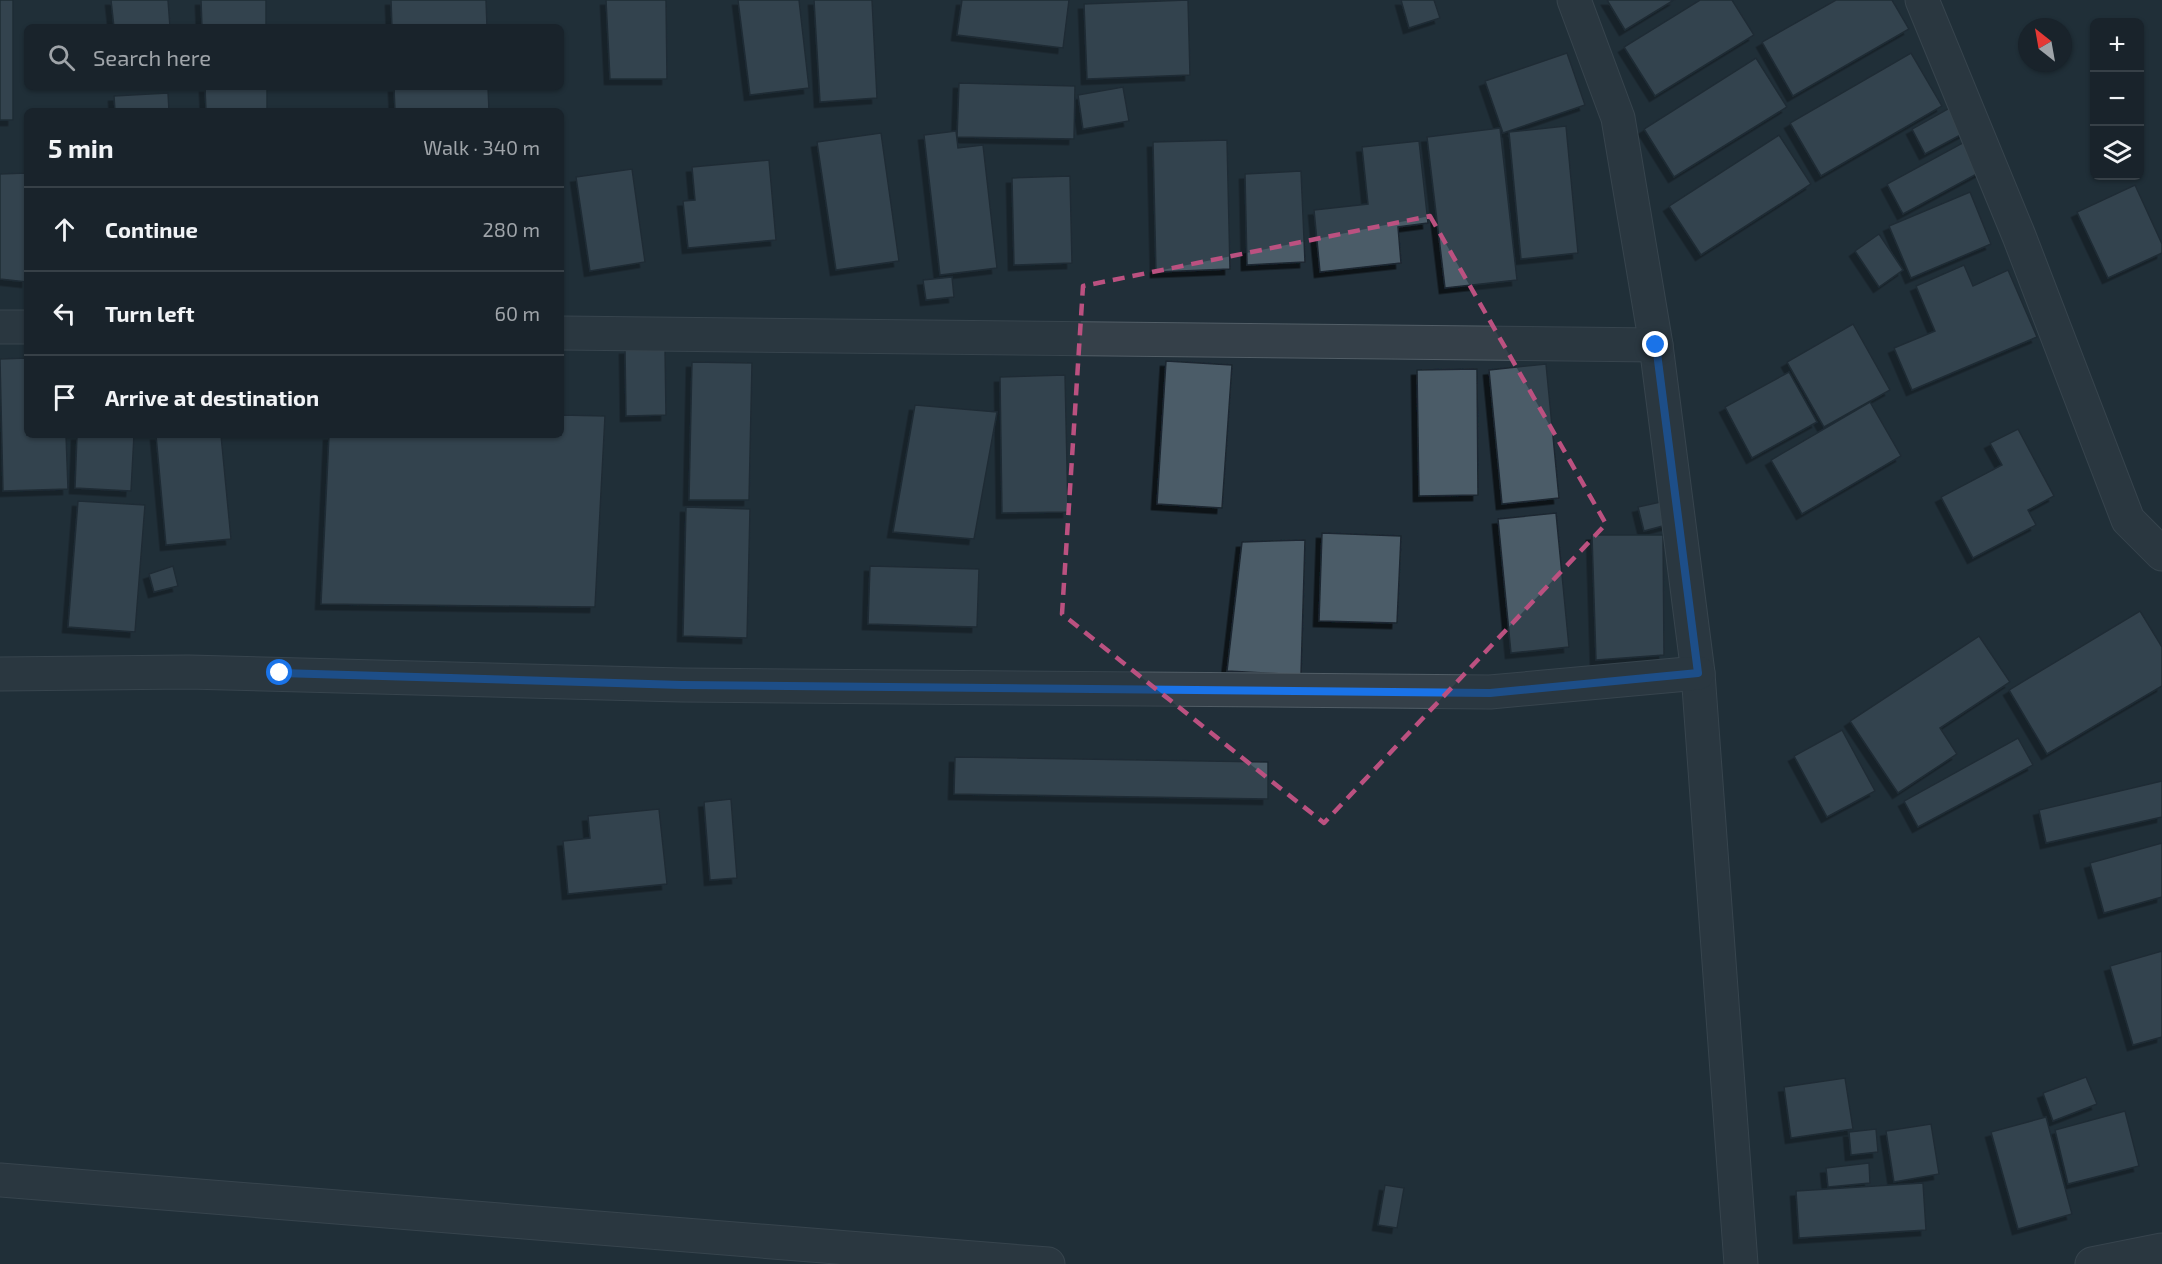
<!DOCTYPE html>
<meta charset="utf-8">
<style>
body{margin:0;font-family:"Exo 2",sans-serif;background:#262f37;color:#f1f3f6}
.controls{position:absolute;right:18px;top:18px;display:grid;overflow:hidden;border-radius:9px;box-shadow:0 2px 4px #0004}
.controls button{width:54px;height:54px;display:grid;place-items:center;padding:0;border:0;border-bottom:2px solid #374047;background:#19232b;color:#f1f3f6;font:30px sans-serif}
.compass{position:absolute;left:2018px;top:18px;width:54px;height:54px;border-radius:50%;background:#19232b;box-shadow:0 2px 4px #0004;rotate:329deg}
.stop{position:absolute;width:18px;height:18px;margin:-14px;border:4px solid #1a73e8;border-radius:50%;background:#fff}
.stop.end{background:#1a73e8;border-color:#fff;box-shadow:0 2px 6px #0008}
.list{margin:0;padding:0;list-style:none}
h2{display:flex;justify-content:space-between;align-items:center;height:78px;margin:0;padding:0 24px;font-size:26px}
h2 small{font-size:20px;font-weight:400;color:#9fa4a9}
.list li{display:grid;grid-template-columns:39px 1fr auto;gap:18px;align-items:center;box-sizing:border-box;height:84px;padding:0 24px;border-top:2px solid #374047}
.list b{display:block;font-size:22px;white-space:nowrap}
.list em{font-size:20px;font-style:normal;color:#9fa4a9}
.icon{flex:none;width:33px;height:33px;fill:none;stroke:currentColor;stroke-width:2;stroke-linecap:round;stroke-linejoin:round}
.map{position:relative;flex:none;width:2162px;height:1264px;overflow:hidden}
.search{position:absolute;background:#19232b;box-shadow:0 2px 4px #0004;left:24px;top:24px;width:540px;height:66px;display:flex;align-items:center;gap:15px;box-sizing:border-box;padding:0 21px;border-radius:9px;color:#9fa4a9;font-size:22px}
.panel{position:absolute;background:#19232b;box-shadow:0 2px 4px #0004;left:24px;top:108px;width:540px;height:330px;border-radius:9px}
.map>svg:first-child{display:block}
.building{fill:#4c5c67;stroke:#1c2730;stroke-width:1.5;filter:url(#shadow)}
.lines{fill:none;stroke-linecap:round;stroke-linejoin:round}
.street-casing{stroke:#525e67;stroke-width:35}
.street{stroke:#354049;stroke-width:33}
.route{stroke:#1a73e8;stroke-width:8}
.marked{fill:none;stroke:#bb5180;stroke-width:4.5;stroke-dasharray:12 8;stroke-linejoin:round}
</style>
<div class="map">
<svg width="2162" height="1264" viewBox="0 0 2162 1264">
<defs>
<filter id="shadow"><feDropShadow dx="-5.5" dy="5.5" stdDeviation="0" flood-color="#0009"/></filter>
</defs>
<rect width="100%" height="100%" fill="#212f39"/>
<!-- building -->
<g class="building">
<rect x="0" y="0" width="13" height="120"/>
<polygon points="111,0 168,0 170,27 114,27"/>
<polygon points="201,0 266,0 266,27 202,27"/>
<polygon points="391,0 486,0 487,27 392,27"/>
<polygon points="606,0 666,0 667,79 610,79"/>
<polygon points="738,0 799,0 809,88 750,95"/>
<polygon points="814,0 872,0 877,98 820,102"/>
<polygon points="962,0 1069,0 1063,48 957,35"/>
<polygon points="1188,0 1190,75 1087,79 1084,4"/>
<polygon points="1401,0 1434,0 1440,18 1409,28"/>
<polygon points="1607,0 1674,0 1625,30"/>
<polygon points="1700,0 1732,0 1754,35 1655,96 1624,47"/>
<polygon points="1836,0 1892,0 1909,29 1793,96 1762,42"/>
<polygon points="1567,53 1585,105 1503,133 1485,81"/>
<polygon points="1911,53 1942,106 1821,176 1790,123"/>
<polygon points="1756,58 1787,107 1674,177 1644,129"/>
<polygon points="959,83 1075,86 1074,139 957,137"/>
<polygon points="205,87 267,87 267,111 206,111"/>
<polygon points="394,87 488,87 489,111 395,111"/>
<polygon points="1123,87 1129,121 1083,129 1078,95"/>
<polygon points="168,93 169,111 115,111 114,96"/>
<polygon points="1953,106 1966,132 1925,154 1912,129"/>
<polygon points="1566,126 1578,253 1521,259 1509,132"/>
<polygon points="1500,128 1517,280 1445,288 1427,137"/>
<polygon points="956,131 958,148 983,145 997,268 940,275 924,135"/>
<polygon points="881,133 899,261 836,270 817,142"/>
<polygon points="1779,135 1811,184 1701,255 1669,206"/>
<polygon points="1227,140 1230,269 1156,272 1153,142"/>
<polygon points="1968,140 1984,170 1903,214 1887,184"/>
<polygon points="1419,141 1428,223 1398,227 1401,263 1320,272 1314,210 1368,204 1362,147"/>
<polygon points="769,160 776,240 688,248 683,201 695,200 692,167"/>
<polygon points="632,169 645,262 590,271 576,177"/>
<polygon points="1301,171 1305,262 1247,265 1245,174"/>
<polygon points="27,173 27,282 0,279 0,174"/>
<polygon points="1070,176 1072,263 1014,265 1012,178"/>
<polygon points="2135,185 2162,244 2162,253 2108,278 2077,212"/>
<polygon points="1970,192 1991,244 1911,278 1889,226"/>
<polygon points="1879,234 1903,270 1879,287 1855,251"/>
<polygon points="1964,265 1973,286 2008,270 2037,337 1912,390 1894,348 1935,331 1916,286"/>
<polygon points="952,277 954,297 926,300 923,280"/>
<polygon points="1853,324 1890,390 1824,427 1787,362"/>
<polygon points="665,348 666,415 626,416 625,349"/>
<polygon points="27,358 27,435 66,435 68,489 3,491 0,359"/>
<polygon points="1166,361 1232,365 1222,508 1157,504"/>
<polygon points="692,362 752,363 749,500 689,500"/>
<polygon points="1546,364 1559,498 1502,504 1489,370"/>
<polygon points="1477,369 1478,495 1419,496 1417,370"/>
<polygon points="1789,372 1817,422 1752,458 1725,407"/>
<polygon points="1065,375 1068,512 1002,513 1000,377"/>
<polygon points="1870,402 1901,456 1802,514 1771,460"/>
<polygon points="915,405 997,412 974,539 893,532"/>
<polygon points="561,415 605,416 595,607 321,604 329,435 561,435"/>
<polygon points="2018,429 2054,496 2028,510 2036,525 1973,558 1941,497 2002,465 1990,443"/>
<polygon points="77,435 134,435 131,491 75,488"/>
<polygon points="156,435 221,435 231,539 166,545"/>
<polygon points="78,501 145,505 135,632 68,627"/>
<polygon points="1665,501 1670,524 1644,531 1638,507"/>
<polygon points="686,507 750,509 747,638 683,636"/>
<polygon points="1556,513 1569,647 1511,653 1498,519"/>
<polygon points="1322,533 1401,536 1397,623 1319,621"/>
<polygon points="1592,535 1663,535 1664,655 1596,660"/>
<polygon points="1305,540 1301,675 1227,671 1242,542"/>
<polygon points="173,566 178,586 154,592 149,574"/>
<polygon points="870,566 979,569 977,627 868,624"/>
<polygon points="2140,611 2162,647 2162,686 2047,754 2009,690"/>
<polygon points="1979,636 2010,682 1940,728 1957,754 1898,793 1850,721"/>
<polygon points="1842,730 1875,791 1827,817 1794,756"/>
<polygon points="2018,738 2033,765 1918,827 1904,801"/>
<polygon points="955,757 1268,762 1268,799 954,794"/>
<polygon points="2162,781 2162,817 2046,843 2039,810"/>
<polygon points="731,799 737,878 710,880 704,802"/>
<polygon points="659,809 667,884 568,894 563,841 590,838 588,816"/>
<polygon points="2162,843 2162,897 2104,913 2090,863"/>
<polygon points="2162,951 2162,1037 2133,1045 2110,966"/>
<polygon points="2086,1077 2097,1104 2053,1121 2043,1093"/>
<polygon points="1845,1078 1853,1129 1791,1138 1784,1087"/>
<polygon points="2125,1111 2139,1166 2068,1184 2055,1130"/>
<polygon points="2046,1117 2072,1214 2018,1229 1991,1132"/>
<polygon points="1931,1124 1939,1174 1894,1182 1886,1131"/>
<polygon points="1876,1129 1878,1152 1851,1155 1849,1132"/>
<polygon points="1869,1163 1870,1183 1828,1187 1826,1168"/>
<polygon points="1923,1183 1926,1230 1799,1238 1796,1191"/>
<polygon points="1385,1185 1404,1188 1397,1228 1378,1225"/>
</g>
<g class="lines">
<defs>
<g id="street">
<polyline points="1574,0 1618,118 1656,345 1698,673 1741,1264"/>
<polyline points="1922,0 2019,236 2128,520 2162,554"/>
<polyline points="0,327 27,327"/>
<polyline points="561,333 1656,345"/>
<polyline points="0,674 188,672 682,685 1490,692 1698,673"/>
<polyline points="0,1180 1048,1264"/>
<polyline points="2092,1264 2162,1250"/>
</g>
</defs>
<!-- street casing -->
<use href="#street" class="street-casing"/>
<!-- street -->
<use href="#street" class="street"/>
</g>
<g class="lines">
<!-- route -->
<polyline class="route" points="280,673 682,685 1490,693 1698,673 1656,345"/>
</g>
<!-- marked area -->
<path d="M0 0H2162V1264H0ZM1430,216l176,308 -282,299 -262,-209 21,-328z" fill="#212f39" fill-opacity=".55" fill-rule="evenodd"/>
<path class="marked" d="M1430,216l176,308 -282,299 -262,-209 21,-328z"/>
</svg>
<div class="controls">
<button>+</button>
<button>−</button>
<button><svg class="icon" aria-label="layers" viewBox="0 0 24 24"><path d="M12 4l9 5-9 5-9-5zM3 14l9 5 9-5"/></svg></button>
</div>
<svg class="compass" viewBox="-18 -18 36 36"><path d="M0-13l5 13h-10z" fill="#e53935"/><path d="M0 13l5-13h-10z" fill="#9fa4a9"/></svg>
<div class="stop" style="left:280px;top:673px"></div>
<div class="stop end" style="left:1656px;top:345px"></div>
<div class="search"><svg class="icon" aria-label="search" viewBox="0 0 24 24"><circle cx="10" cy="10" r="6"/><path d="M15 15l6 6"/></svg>Search here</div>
<section class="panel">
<h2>5 min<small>Walk · 340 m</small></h2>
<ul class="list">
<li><svg class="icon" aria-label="ahead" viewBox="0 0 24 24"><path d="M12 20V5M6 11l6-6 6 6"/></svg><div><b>Continue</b></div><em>280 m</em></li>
<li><svg class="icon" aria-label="left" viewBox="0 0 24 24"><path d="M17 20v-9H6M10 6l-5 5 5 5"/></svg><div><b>Turn left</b></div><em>60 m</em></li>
<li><svg class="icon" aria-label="arrive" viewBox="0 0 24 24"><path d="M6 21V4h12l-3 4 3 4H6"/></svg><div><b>Arrive at destination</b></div></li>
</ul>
</section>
</div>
